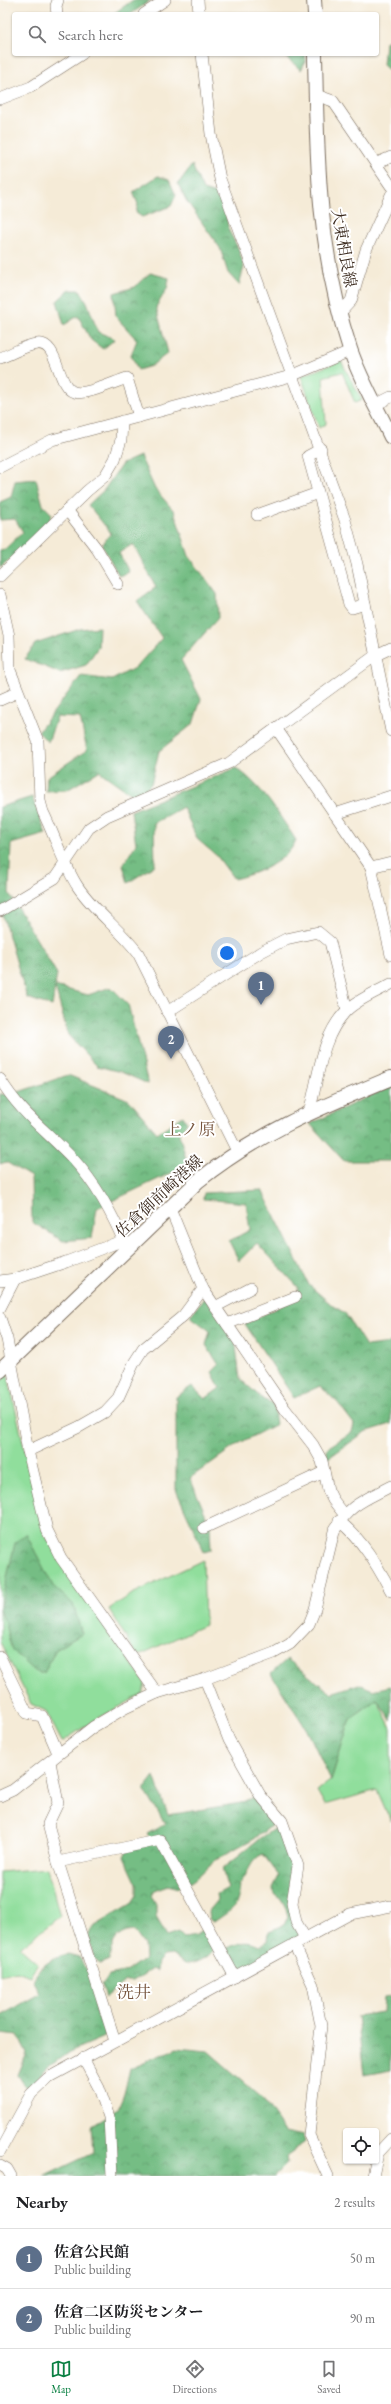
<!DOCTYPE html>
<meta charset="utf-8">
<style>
body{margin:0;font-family:"EB Garamond","Noto Serif JP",serif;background:#f6f6f6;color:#202124}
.controls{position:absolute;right:12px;bottom:12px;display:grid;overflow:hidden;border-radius:4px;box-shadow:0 1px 3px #0004}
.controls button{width:36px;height:36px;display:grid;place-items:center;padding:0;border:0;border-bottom:1px solid #e0e0e0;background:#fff;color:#202124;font:20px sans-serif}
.you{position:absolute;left:227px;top:953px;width:14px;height:14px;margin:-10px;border:3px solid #fff;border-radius:50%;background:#1a73e8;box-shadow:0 0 0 6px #1a73e833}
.badge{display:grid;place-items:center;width:26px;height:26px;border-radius:50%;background:#0b8043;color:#fff;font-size:13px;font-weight:700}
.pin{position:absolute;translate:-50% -33px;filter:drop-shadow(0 1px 2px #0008)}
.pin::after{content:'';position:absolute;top:21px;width:14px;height:12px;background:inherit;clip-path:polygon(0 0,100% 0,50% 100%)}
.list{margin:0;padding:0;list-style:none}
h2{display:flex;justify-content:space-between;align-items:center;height:52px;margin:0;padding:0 16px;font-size:17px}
h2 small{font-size:13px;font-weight:400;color:#757577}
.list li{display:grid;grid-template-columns:26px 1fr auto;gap:12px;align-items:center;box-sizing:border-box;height:60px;padding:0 16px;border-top:1px solid #e0e0e0}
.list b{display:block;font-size:15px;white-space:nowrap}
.list p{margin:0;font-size:13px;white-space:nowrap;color:#757577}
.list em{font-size:13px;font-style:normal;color:#757577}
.icon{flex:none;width:22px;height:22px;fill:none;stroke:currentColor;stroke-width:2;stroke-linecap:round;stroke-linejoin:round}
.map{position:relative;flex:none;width:391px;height:2176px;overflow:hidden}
.search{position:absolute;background:#fff;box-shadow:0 1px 3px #0004;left:12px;right:12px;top:12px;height:44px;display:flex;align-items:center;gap:10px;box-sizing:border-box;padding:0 14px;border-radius:4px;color:#757577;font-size:15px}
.sheet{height:172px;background:#fff}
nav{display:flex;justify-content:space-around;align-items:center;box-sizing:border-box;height:56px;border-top:1px solid #e0e0e0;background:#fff;font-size:11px;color:#757577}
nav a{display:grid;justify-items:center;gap:2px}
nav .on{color:#0b8043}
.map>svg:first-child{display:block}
.green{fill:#90de9c;stroke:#66845d}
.forest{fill:url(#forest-crowns);stroke:#587451}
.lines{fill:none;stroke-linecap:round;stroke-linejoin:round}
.minor-casing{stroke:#7c6e5f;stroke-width:12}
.major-casing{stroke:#7c6e5f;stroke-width:16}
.minor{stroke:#fff;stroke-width:11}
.major{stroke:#fff;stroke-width:14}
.labels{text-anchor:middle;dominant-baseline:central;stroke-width:4;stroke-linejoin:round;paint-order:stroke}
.street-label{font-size:16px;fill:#3b2a1e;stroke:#fff}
.neighbourhood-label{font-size:17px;fill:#76543d;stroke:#fff}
</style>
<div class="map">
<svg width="391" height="2176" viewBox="0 0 391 2176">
<defs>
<pattern id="forest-crowns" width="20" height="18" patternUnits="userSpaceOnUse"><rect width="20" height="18" fill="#74bd84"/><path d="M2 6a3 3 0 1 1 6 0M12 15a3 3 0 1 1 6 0" fill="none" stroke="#609a6b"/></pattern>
</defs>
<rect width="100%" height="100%" fill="#fff"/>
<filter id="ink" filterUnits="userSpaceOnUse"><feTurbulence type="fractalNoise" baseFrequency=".025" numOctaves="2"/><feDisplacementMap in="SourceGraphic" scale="8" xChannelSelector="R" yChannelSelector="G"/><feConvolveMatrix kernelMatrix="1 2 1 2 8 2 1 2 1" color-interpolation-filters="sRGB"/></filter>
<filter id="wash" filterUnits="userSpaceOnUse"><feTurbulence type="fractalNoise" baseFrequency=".012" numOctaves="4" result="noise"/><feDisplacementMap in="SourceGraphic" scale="16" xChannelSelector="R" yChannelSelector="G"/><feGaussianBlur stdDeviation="0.9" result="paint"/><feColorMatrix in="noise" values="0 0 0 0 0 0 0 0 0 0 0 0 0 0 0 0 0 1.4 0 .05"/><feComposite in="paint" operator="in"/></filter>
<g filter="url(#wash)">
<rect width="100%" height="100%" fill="#f5ebd7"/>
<!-- green -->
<g class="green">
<polygon points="341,361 362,400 355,403 342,372 323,377 326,424 319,428 301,376"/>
<polygon points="7,1372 44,1534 145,1683 143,1694 93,1721 62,1742 46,1711 31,1704 0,1642 0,1379"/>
<polygon points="203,1560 205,1625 137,1656 109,1609 132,1594"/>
<polygon points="377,1699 391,1728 391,1822 377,1790 325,1805 317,1791 331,1780 350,1719"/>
<polygon points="47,1868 60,1916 20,1948 38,1964 30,1976 17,1971 0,1975 0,1872"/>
</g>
<!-- forest -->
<g class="forest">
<polygon points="133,0 151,0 131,14 113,14"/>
<polygon points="391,39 391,72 383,65 385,42"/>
<polygon points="282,54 305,54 306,60 301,70"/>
<polygon points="192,165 203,190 216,194 225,209 229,231 239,250 244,267 239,285 228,273 220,248 186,200 178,184"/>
<polygon points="158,176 169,180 176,195 171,206 142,217 136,213 138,204 133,192"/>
<polygon points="150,273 169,278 167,289 156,307 168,353 151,366 138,370 131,355 137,340 116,317 114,293 135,287"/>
<polygon points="69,290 80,290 87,302 98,332 115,339 103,349 91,340 78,316 64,325 57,301"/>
<polygon points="140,456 155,489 174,511 189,556 217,594 218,618 181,660 201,699 193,724 159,751 151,784 137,798 99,771 67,790 46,791 47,777 87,750 80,718 57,717 48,742 38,732 81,676 112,680 136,667 162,638 137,601 156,587 133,544 119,553 129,572 119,576 102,545 111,533 88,505 104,490 122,464"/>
<polygon points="36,479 43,505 52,514 46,531 0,568 0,550 5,549 23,532 15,519 0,520 0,502 11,497 15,481"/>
<polygon points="99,627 98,647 86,665 60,673 25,659 35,644 80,629"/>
<path d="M236,768c26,17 43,47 60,72 -8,22 -41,34 -62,39l-17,-23 -20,-17 -14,-32 -29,16 1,42 -27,18 -5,-18 13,-21 -5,-33z"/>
<polygon points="32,797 46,834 11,844 9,893 57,974 55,986 88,995 111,987 128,1004 148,1084 121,1072 97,1066 68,1035 55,987 52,1006 27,998 0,906 0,807"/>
<polygon points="68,1075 129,1100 157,1133 183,1116 187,1123 179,1134 188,1165 97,1208 92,1238 63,1241 32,1222 31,1177 6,1162 0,1164 0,1094 10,1095"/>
<polygon points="391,1086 391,1161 344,1161 310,1124"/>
<polygon points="262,1190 309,1285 333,1306 345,1313 366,1346 391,1343 391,1424 365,1432 327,1459 327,1448 352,1432 354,1424 338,1403 320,1386 294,1398 245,1324 298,1297 298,1287 257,1243 239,1261 229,1241 250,1230 246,1203 203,1199 204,1193"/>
<polygon points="205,1297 235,1339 240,1379 264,1400 273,1403 276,1424 238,1444 190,1478 210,1525 211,1550 204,1552 176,1490 176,1397 192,1386 205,1399 220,1388 212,1372 219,1365 206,1345 210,1331 190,1316"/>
<polygon points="26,1534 53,1586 73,1604 82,1634 56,1649 44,1673 37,1673 12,1650 0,1607 15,1543"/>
<polygon points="287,1659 331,1693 359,1684 373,1690 391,1686 391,1720 377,1699 350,1719 331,1780 307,1730 271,1674"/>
<path d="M154,1776l14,39 73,-12 18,-8 18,25c-17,19 -41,26 -61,40 -11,8 -19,20 -31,25l-2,-1 -4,4 -11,-3 -14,5 -3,6 5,9v12l11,19 12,-4 5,5 12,-2 7,-7 11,17 -1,6c-9,8 -17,13 -29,13l-11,-9 -9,1 -6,6 -1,9 -5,-2 -19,12h-8l-19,16 -4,-12 7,-10 19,-4 17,-12 -1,-14 -10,-14c-18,1 -23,13 -25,29l-9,4 -6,-5 -6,-24 7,-10 36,-21 6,-9v-11l-13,-28 3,-5 25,-12 -5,-5 18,-10 -21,-35z"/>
<path d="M278,1826l18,34 -4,43 12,36 -67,38 -13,-16 2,-12c12,-6 20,-10 33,-3l9,-5 1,-10 13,-5 6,-8c-2,-11 -5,-20 -15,-26v-4l6,-12 -16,-22c-13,5 -15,21 -24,31 0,24 -6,23 -25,37l-5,-3 -1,-7 10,-12 -1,-6 11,-6 -6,-19 38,-31z"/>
<path d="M68,1954l11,3 12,18 15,61 -37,16 -22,16 -20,21 -9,-14 9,-22 -9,-18 -18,-2v-17l39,-22 -6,-14c7,-15 20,-22 35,-26z"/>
<polygon points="391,1996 391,2070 364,2075 357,2016 383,2012 384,1997"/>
<path d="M177,2048l31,3 54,47 23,34 18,4 2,6 -19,14 1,8 -12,12h-230l48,-23 -2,-27c33,-16 31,-24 39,-58z"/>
</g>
</g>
<g filter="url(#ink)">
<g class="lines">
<defs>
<g id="minor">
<polyline points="198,0 199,14"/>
<polyline points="57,14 56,6 58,0"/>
<polyline points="144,14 165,0"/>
<polyline points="202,54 211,134 220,179 345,520 357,564 391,731"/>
<polyline points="316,95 333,101 391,186"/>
<polyline points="0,99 31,87 82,54"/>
<polyline points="377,163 391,157"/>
<polyline points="339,314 351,301 366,250 391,195"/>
<path d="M0,358c12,-4 25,-13 37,-14 22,-3 19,42 37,48 12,4 40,-10 53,-14l12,39"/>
<polyline points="375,405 391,397"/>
<polyline points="321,449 308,456 349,604 352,608 365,604"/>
<polyline points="0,467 52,440 291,376 350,351"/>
<polyline points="67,510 97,549 118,584"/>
<polyline points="257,515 318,493"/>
<polyline points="0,576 87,491 105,476 115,459 121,440 122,421"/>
<path d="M0,595l9,41 1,34 28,71 2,60 3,11c11,22 22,56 35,75 17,25 42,42 60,66l99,198"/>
<polyline points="0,700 18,692"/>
<polyline points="276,728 371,867 391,955"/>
<polyline points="335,814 391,796"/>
<polyline points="371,867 391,862"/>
<polyline points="0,911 55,878 89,828 107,816 229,763 376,655 391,648"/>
<polyline points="167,1012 261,952 286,939 318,932 330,942 347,1010"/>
<path d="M0,1079c21,35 47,52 74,81 23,25 40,57 53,89"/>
<path d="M309,1112c10,-34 11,-74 37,-101 12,-12 31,-19 45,-27"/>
<polyline points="170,1208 203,1289 285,1409 313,1445 322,1461 328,1490 333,1500 344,1514"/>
<polyline points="0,1281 15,1279 66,1262 124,1240"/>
<polyline points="215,1307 251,1288"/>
<polyline points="0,1308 15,1279"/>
<polyline points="0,1318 7,1339 28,1451 47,1530 61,1558 157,1693"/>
<polyline points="227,1324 295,1297"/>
<polyline points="28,1451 79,1427 105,1412 118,1398 134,1363 143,1349 183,1316 203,1289"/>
<path d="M339,1521c23,18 38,44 52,70"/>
<polyline points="204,1528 324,1472"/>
<polyline points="0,1657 27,1713 42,1716 58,1753"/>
<polyline points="205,1679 229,1740 260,1795 282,1821 298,1866 292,1903 296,1922 305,1938"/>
<polyline points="50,1762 58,1803 48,1824 58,1862 115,2041"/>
<path d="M0,1796l13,-6 80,-63 32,-19 32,-15 48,-14 69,-26 16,-9 19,-20 6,-15 19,-78c15,-27 31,-31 57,-45"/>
<polyline points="58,1862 160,1840 235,1977"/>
<polyline points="294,1944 313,1985 321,2026 309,2135 328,2176"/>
<polyline points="83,2058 99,2088 109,2117 112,2176"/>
<polyline points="0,2151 31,2094 48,2078 350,1914 391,1906"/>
<polyline points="0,2165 7,2169 11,2176"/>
<polyline points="373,2176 378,2153 391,2139"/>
</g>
<g id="major">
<polyline points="314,0 315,14"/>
<path d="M315,54c2,104 2,194 35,295 10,30 27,59 41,88"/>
<path d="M0,1371l198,-190c63,-50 121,-73 193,-103"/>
</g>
</defs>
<!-- minor casing -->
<use href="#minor" class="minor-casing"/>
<!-- major casing -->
<use href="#major" class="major-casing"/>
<!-- minor -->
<use href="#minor" class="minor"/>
<!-- major -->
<use href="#major" class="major"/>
</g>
</g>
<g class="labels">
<!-- street labels -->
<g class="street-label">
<text transform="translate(344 248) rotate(80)">大東相良線</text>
<text transform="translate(159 1196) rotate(-43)">佐倉御前崎港線</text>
</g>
<!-- neighbourhood labels -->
<g class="neighbourhood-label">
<text x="190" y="1129">上ノ原</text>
<text x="134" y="1992">洗井</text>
</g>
</g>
</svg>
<div class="controls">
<button><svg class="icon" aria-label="locate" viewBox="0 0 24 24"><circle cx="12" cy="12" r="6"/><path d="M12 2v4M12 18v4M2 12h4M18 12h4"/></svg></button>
</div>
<div class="you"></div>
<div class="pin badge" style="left:261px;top:1005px;background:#5c6f8a">1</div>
<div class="pin badge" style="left:171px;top:1059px;background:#5c6f8a">2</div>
<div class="search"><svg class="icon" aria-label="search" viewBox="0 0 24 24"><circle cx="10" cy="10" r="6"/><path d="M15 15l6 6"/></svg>Search here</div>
</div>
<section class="sheet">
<h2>Nearby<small>2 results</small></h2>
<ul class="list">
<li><span class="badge" style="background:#5c6f8a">1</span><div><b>佐倉公民館</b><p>Public building</p></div><em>50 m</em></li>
<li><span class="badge" style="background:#5c6f8a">2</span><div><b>佐倉二区防災センター</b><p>Public building</p></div><em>90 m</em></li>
</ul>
</section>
<nav>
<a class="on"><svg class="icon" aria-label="map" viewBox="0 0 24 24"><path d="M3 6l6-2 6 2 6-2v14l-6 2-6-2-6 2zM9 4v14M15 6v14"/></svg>Map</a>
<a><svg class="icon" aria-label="directions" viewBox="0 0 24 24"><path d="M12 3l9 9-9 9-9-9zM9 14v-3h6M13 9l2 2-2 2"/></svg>Directions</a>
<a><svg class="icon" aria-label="saved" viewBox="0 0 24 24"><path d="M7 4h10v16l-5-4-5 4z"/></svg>Saved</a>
</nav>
